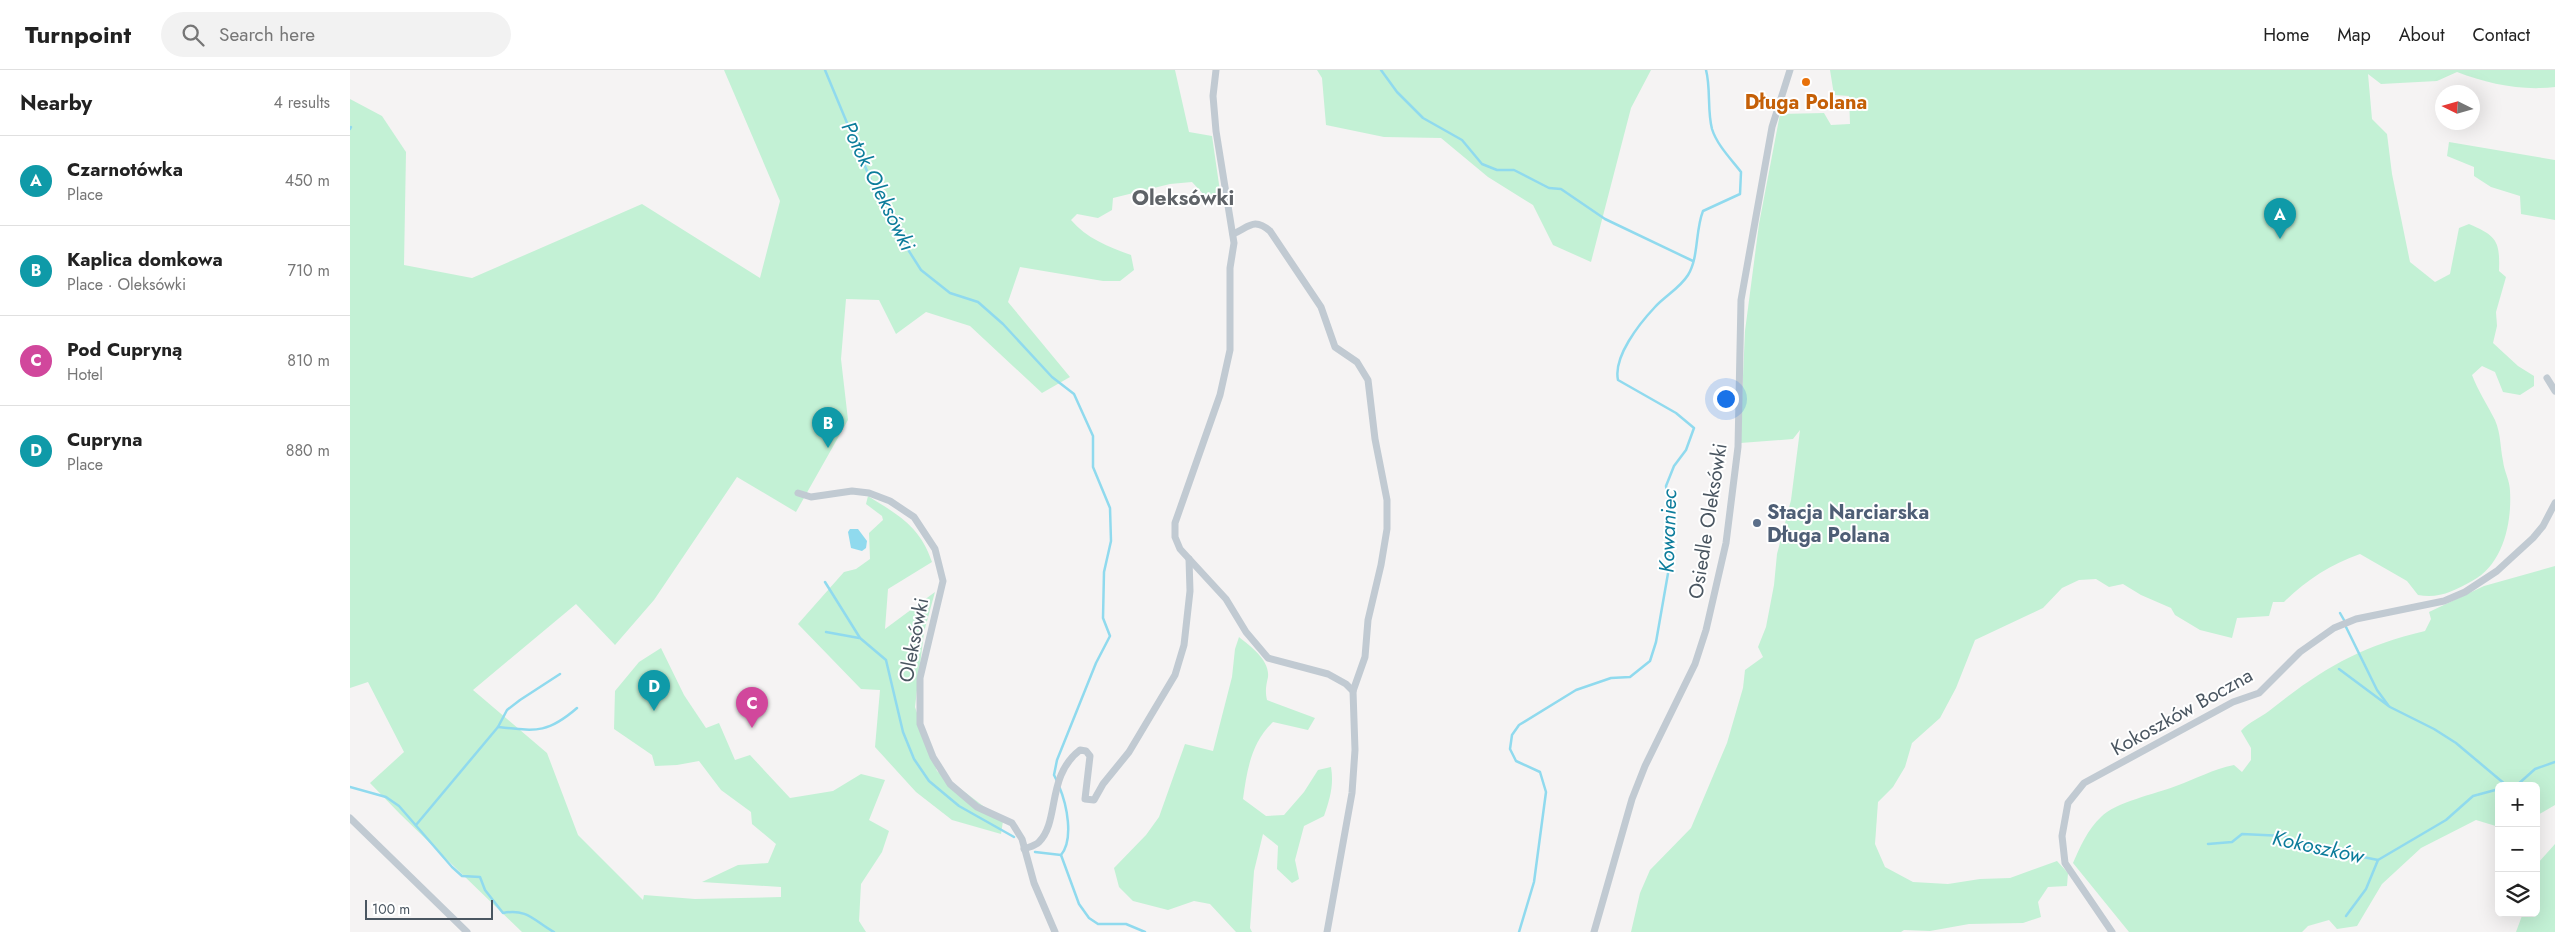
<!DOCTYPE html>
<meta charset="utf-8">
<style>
body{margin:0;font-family:Jost,sans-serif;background:#f2f2f2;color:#222}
.controls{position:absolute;right:15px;bottom:15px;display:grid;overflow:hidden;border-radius:8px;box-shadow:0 5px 20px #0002}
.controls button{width:45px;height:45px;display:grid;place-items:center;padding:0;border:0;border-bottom:1px solid #e0e0e0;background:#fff;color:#222;font:25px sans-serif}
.compass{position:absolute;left:2085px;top:15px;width:45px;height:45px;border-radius:50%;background:#fff;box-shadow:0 5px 20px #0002;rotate:275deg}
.scale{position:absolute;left:15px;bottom:12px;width:128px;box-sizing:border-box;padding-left:5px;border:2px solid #4a5661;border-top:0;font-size:14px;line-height:18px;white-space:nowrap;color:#4a5661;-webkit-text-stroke:4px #fff;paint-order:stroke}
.you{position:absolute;left:1375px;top:328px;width:18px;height:18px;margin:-12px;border:4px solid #fff;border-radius:50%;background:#1a73e8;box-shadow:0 0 0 8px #1a73e833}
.badge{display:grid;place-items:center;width:32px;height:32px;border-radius:50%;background:#1a73e8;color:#fff;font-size:16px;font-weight:700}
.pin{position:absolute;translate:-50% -41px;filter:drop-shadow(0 1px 2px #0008)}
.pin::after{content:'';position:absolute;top:26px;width:18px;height:15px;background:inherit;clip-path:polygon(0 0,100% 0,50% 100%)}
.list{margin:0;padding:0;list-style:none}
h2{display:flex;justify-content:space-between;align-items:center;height:65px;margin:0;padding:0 20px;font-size:21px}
h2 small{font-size:16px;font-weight:400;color:#767676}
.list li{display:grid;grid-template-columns:32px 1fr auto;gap:15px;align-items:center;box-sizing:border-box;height:90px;padding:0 20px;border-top:1px solid #e0e0e0}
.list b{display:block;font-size:19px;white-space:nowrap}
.list p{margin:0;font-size:16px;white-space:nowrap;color:#767676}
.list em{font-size:16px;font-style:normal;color:#767676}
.icon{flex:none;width:28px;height:28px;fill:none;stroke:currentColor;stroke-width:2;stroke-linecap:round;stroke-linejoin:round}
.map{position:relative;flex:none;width:2205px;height:862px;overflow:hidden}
header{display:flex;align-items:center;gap:30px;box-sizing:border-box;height:70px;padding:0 25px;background:#fff;border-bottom:1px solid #e0e0e0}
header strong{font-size:24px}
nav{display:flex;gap:28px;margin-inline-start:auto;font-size:18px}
.search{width:350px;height:45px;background:#f2f2f2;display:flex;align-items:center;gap:12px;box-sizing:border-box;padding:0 18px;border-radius:28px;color:#767676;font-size:19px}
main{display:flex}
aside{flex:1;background:#fff}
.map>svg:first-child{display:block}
.green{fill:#c3f1d5}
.water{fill:#90daee}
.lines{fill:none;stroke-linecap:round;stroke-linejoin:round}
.stream{stroke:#90daee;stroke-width:2.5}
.minor{stroke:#c1cad2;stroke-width:7}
.food-dot{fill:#e8710a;stroke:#fff;stroke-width:2}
.service-dot{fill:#5c6f8a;stroke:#fff;stroke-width:2}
.labels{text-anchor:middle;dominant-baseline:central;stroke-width:4;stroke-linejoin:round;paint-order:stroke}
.food-label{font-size:20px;font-weight:bold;fill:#c56008;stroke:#fff}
.service-label{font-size:20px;font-weight:bold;fill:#4e5e75;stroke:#fff;text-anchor:start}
.street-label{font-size:20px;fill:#4a5661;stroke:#fff}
.water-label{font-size:21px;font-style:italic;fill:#0c7c9b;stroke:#fff}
.neighbourhood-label{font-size:21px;font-weight:bold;fill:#5f6368;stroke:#fff}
</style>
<header>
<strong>Turnpoint</strong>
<div class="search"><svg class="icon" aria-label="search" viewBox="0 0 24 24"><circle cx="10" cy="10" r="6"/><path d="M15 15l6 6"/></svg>Search here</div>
<nav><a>Home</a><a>Map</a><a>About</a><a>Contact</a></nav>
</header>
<main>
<aside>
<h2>Nearby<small>4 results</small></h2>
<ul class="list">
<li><span class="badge" style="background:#0f9aa8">A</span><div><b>Czarnotówka</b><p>Place</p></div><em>450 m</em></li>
<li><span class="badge" style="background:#0f9aa8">B</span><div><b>Kaplica domkowa</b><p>Place · Oleksówki</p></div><em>710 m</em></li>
<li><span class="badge" style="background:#d1479c">C</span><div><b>Pod Cupryną</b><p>Hotel</p></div><em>810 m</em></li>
<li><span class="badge" style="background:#0f9aa8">D</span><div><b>Cupryna</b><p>Place</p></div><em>880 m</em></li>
</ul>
</aside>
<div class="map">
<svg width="2205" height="862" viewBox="0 0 2205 862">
<rect width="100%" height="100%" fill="#f5f3f3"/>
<!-- green -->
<g class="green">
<path d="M374,0h451l14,62 23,4 9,62 -15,-1 -14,-15 -22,2 -57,14 -1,12 -14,8 -21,-4 -6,6c15,18 38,27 60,35l3,15 -14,11h-17l-83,-14 -12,35 62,75 -28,16 -72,-67 -44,-14 -30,22 -17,-34 -33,-1 -5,60 7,61 -52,92 -59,-35 -83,123 -39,45 -39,-41 -103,86 74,63 31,82 65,65 1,-5 51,4 86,-2v-10l-79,-5 36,-17 30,-2 8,-19 -24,-20 -1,-12 -30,-22 -22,-29 -22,4 -22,1 -3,-11 -38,-26 1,-38 24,-29 22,-14 23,47 22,33 13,-5 16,37 15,-5 40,43 43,-7 28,-17 24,6 -16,40 20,11 -7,21 -21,32 -2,37 7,11h-344l-122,-118 -30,-31 34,-31 -36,-70 -18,6v-589l32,17 24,36 -2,113 68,13 170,-74 118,74 20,-77z"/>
<polygon points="967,0 1301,0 1281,38 1241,192 1203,175 1183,135 1138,107 1091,68 1034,67 976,55 972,8"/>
<path d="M1480,0h725v17c-33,4 -67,-3 -98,-15l-20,9 -56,3 -13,-10 4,45 15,15 5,40 18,88 25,20 15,-8 9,-46 10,-4c28,12 31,17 30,47l7,6 -10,35 1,14 -4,17 25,23 16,10v10l-14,9 -17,-3 -8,-20 -13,-6 -10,9c6,16 15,29 23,45 6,14 5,26 8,41 1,10 7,20 7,30 2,32 -7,74 -38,90 -18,10 -33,18 -54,14l-11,-14 -47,-27c-29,10 -55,27 -76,48h-11l-4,14 -32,2 -5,20 -32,-8 -25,-15 -4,-7 -30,-13 -18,-11 -14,3 -13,-8 -17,1 -17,8 -19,20 -68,32 -19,48 -16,30 -28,25 -7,24 -12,20 -15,15 -3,42 10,23 28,15 35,2 32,-5 30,-1 47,-17 11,12 -1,13 -19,1 -10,15 3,15 -18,6 -54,1 -39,7 -26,-1 -3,2h-270l9,-39 10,-23 41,-42 36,-85 16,-55 2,-18 18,-13 -5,-10 8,-20 8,-42 3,-31 14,-54 9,-70 -7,9 -53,4 5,-112 14,-107 21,-110 44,-1 7,12 19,-1 -1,-28 -15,-1z"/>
<polygon points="2099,72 2205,90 2205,150 2171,144 2170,126 2141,117 2124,106 2124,97 2097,86"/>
<path d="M518,426c30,19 52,30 64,66l-44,27 -3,40 50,-37 -11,40 -9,75 22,64 66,50 -2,13 -49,-14 -36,-28 -41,-45 5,-57 -19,-1 -63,-65 46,-52 12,-3 14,-10 -1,-26 14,-13 -1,-4 -16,-12z"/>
<path d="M2205,496v239l-19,11v-30h-37v41l-23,-7 -55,28 -39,36 -25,42 -20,3 -8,-9 -21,6 -6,6h-173l-56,-69c7,-16 15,-34 28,-46 14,-15 55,-23 75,-31 20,-7 37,-17 58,-21l8,7 9,-12v-12l-10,-17c8,-9 19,-13 28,-20 53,-42 89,-64 156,-80l6,-12 -2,-7 55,-26z"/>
<path d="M889,567c11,9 31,23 29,40 -2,9 -3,14 -1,23l48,18 -7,12 -35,-8c-22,21 -26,48 -30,77l23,17 18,-1 20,-23 14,-22 13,-3c3,18 -1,32 -7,49l-20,10 -9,34 4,19 -7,4 -15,-14 1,-23 -15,-12 -9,37 -4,57 2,4h-16l-26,-28 -16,-3 -26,9 -35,-9 -14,-14 -5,-19 32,-33 13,-18 26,-73 28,7 19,-74 3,-28z"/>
<polygon points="2205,774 2205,862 2166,862 2173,843 2186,843 2187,794"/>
</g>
<!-- water -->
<polygon class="water" points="500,459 508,459 517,471 516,478 512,481 501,478 498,462"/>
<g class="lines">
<!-- stream -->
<g class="stream">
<polyline points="475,0 522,113 543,156 571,200 600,223 628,232 653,254 702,307 724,324 743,366 743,397 760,438 761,471 754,502 753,548 760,566 746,593 707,690 704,705 707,711"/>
<polyline points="1031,0 1047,22 1073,48 1112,70 1132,94 1147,100 1164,100 1199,118 1211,119 1255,149 1343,191"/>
<polyline points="0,59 1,57"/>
<polyline points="475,512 510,568 536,590 553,662 564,689 579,711 609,736 664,767"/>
<polyline points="1990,543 1994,550"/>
<polyline points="1996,557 2027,620 2038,635"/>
<polyline points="476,562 509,568"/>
<polyline points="1989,599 2040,637 2084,659 2106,673 2156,715"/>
<path d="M148,657c38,4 49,7 79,-19"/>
<path d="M709,716c8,19 15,53 2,69l18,49 10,14 9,6h28l19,8"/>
<polyline points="2166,716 2185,699 2205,692"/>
<path d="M0,717l36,10 13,9 53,61 10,9 18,1 5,13 18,23c25,-5 32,9 51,19"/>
<polyline points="66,755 148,657 157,640 170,630 210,604"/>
<polyline points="1858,774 1882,772 1892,764 1934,766 1947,774 2028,790 2096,750 2123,726 2149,719"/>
<polyline points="685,782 711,785"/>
<polyline points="1996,846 2016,819 2028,790"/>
<path d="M1169,862l15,-50 12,-90 -6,-20 -24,-11 -6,-12 2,-14 7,-10 57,-35 35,-12 19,-1 20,-16 6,-19 14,-80 -3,-44 2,-11 -3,-21 8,-20 12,-16 8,-22 -18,-15 -58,-33c-5,-23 21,-56 37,-73 10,-11 25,-19 33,-32 11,-18 7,-44 15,-64l37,-17 1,-22c-10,-13 -24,-27 -29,-43 -5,-19 -1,-40 -6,-59"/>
</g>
<!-- minor -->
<g class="minor">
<polyline points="866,0 863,26 866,61 884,173 880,198 880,280 870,325 825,453 825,467 830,479 876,529 896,562 918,588 978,604 996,614 1003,621 1005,680 1002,723 977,862"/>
<path d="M883,164c16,-7 21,-17 37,-3l51,76 14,40 22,15 11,18 7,59 12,61v29l-6,36 -13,55 -3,37 -12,34"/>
<polyline points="2197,308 2205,321"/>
<polyline points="448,423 461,427 502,421 519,423 540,431 564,447 585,479 593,511 570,608 570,654 583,687 600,714 627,737 662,753 672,769 684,813 705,862"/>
<polyline points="0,748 117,862"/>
<path d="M674,779c5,-2 11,-3 15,-7 21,-21 7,-66 41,-92l6,1 4,5 -5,43 9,1 9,-16 26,-32 46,-77 9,-30 6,-54 -1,-32"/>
<polyline points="1244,862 1282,729 1295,696 1345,594 1356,560 1376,473 1388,377 1391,230 1422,57 1440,0"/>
<polyline points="1762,862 1715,793 1712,766 1718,733 1734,713 1883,632 1909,623 1950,582 1984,558 2006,549 2094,531 2115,522 2147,501 2183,468 2193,456 2205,433"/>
</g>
</g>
<!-- markers -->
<circle class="food-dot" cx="1456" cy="12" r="5"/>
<circle class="service-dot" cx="1407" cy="453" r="5"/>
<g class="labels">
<!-- food labels -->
<g class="food-label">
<text x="1456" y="32">Długa Polana</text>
</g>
<!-- service labels -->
<g class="service-label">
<text x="1417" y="442">Stacja Narciarska<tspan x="1417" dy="23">Długa Polana</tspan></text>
</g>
<!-- street labels -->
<g class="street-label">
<text transform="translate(1358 451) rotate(-81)">Osiedle Oleksówki</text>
<text transform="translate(564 570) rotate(-79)">Oleksówki</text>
<text transform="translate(1832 642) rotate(-29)">Kokoszków Boczna</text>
</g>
<!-- water labels -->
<g class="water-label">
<text transform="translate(528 116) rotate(64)">Potok Oleksówki</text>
<text transform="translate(1318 461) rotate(-88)">Kowaniec</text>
<text transform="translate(1968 777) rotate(12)">Kokoszków</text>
</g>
<!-- neighbourhood labels -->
<g class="neighbourhood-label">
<text x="833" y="128">Oleksówki</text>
</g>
</g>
</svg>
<div class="controls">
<button>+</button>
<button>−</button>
<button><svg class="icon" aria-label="layers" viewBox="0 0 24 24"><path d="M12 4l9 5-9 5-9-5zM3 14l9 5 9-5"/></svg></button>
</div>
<svg class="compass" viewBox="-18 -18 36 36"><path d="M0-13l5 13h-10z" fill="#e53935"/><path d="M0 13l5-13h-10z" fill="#767676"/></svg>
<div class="scale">100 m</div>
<div class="you"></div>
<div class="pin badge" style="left:1930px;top:169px;background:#0f9aa8">A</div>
<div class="pin badge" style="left:478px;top:378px;background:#0f9aa8">B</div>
<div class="pin badge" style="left:402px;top:658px;background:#d1479c">C</div>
<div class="pin badge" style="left:304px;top:641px;background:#0f9aa8">D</div>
</div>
</main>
